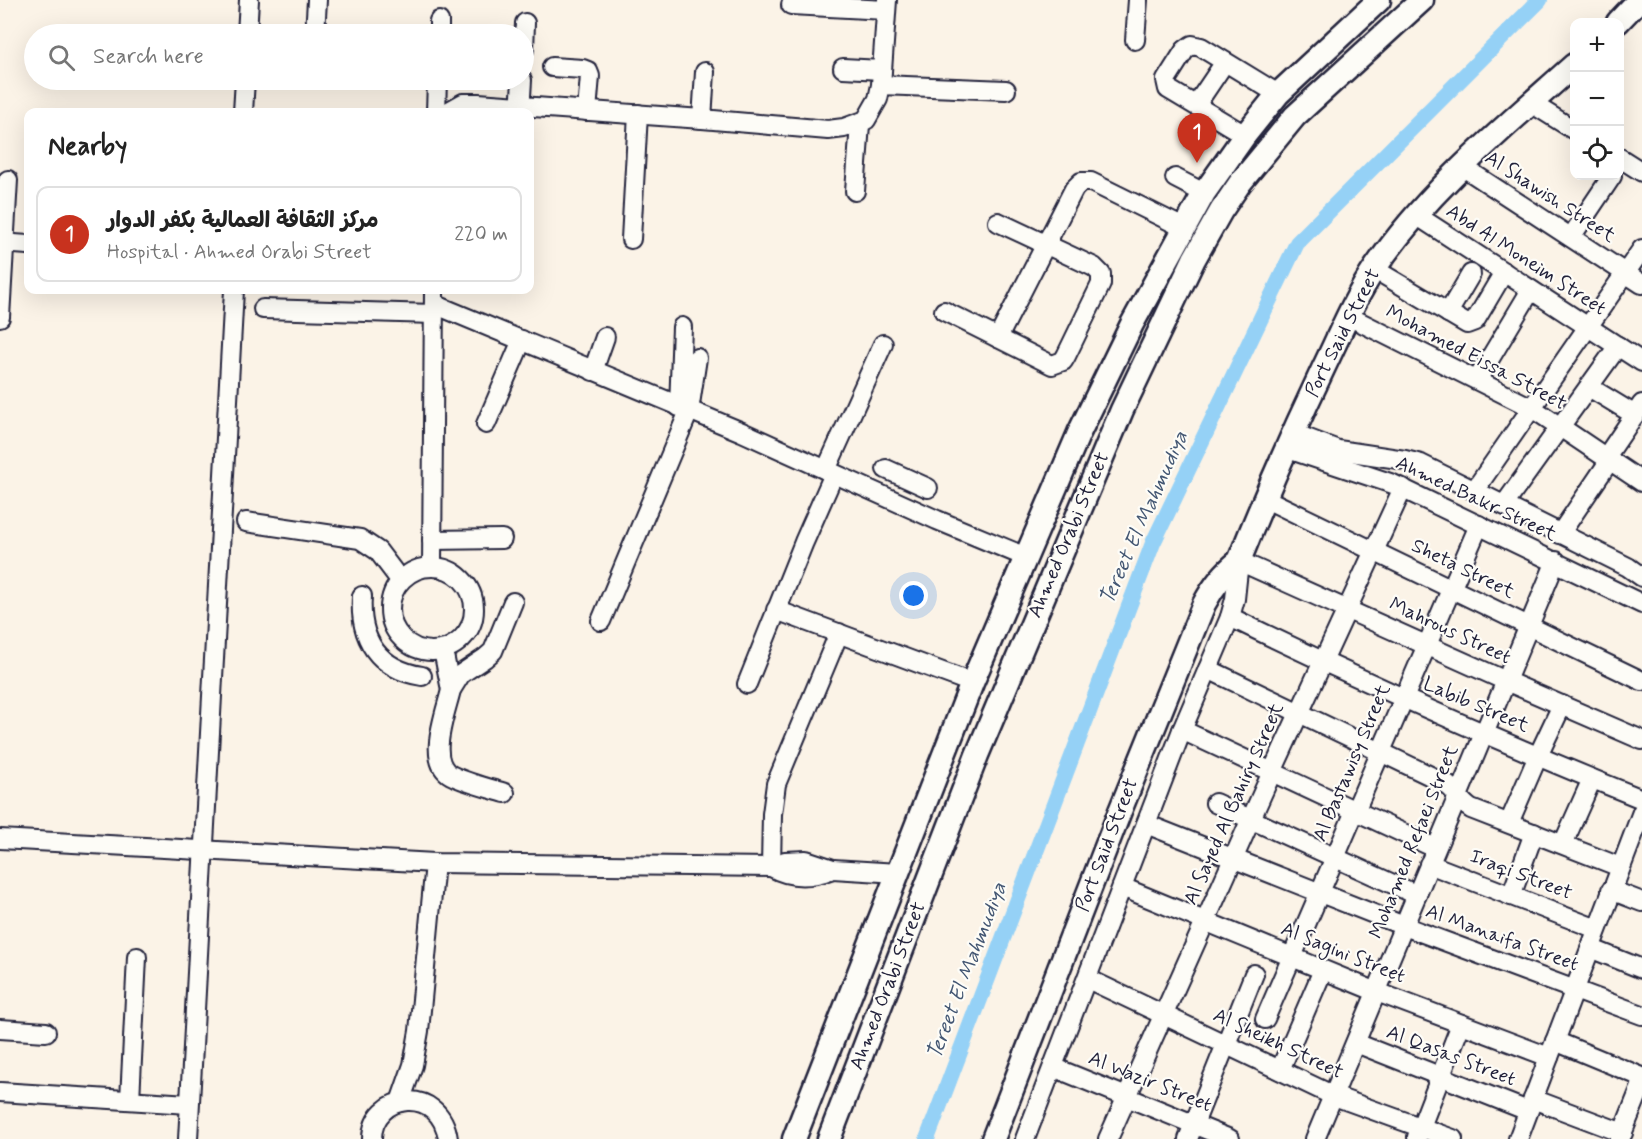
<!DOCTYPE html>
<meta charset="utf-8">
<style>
body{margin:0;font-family:Mynerve,"Playpen Sans Arabic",sans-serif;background:#f6f6f6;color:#222}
.controls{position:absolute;right:18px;top:18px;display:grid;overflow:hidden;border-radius:12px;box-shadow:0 6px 24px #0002}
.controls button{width:54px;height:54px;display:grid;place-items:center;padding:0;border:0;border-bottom:2px solid #e0e0e0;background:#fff;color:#222;font:30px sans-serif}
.you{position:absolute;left:914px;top:596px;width:21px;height:21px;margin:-15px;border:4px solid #fff;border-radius:50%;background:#1a73e8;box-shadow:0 0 0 9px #1a73e833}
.badge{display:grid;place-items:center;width:39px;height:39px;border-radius:50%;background:#c8321e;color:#fff;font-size:20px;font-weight:700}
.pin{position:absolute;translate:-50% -50px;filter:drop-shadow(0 2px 3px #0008)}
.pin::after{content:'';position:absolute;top:32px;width:21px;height:18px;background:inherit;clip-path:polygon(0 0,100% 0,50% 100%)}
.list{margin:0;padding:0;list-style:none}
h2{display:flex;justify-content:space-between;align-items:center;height:78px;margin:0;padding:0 24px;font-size:26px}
h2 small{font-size:20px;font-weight:400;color:#767676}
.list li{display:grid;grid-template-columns:39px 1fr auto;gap:18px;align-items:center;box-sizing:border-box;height:96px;margin:0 12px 12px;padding:0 12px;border:2px solid #e0e0e0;border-radius:12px}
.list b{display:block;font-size:22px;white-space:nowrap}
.list p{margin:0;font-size:20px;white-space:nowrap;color:#767676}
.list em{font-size:20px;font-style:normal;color:#767676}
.icon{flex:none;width:33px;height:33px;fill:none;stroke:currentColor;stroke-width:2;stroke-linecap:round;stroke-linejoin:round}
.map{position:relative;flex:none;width:1642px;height:1139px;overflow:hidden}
.search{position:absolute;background:#fff;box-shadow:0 6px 24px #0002;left:24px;top:24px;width:510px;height:66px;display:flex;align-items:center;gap:15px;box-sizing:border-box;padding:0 21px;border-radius:33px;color:#767676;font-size:22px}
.panel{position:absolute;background:#fff;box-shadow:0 6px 24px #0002;left:24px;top:108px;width:510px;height:186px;border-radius:12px}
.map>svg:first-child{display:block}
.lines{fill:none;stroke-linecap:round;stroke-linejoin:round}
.canal{stroke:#95d1f6;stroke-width:16}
.minor-casing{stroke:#22223b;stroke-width:22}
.major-casing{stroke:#22223b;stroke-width:27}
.minor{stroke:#fdfcf7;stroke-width:18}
.major{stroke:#fdfcf7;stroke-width:22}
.labels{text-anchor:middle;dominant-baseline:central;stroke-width:4.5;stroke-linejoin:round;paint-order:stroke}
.street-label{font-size:20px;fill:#22223b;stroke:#fdfcf7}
.water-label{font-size:21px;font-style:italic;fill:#445773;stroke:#fdfcf7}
</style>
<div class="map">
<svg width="1642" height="1139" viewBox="0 0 1642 1139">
<rect width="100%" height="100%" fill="#fbf3e7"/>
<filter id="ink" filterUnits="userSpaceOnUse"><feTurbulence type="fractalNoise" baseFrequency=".0167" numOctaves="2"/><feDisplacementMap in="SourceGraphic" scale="12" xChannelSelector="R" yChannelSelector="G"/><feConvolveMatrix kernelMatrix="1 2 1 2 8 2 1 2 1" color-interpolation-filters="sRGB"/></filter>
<g filter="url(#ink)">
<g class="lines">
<!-- canal -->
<polyline class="canal" points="927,1139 1153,543 1297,243 1540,0"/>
<defs>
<g id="minor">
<polyline points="791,5 886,10"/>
<polyline points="247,34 249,0"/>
<polyline points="315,34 317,0"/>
<polyline points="439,34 439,21"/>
<polyline points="1135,40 1138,0"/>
<polyline points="524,50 525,23"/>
<polyline points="552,67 583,69 588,71 590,76 587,111"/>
<polyline points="843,68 882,70"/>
<polyline points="881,85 1006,90"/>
<polyline points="1531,103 1574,130"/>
<polyline points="1196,105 1225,62"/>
<polyline points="243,112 245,80"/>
<polyline points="436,112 437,80"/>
<polyline points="447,112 463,103 478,103 702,119 828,130 844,128 866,120 878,99 881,85 887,0"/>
<polyline points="520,112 522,80"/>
<polyline points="702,119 705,72"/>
<polyline points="1245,135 1168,89 1166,80 1185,50 1192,45 1201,47 1278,94"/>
<polyline points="1620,158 1642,172"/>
<polyline points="1463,167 1642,284"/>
<polyline points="1175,178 1204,193"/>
<polyline points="855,191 860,124"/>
<polyline points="1416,215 1642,362"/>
<polyline points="1571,237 1612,176"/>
<polyline points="631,239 638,114"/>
<polyline points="0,243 28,245"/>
<polyline points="1374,269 1467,324 1475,321 1504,272"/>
<polyline points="434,304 742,432 937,520 1026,557"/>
<polyline points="263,309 434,314"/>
<polyline points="944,311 1052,365 1063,361 1066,356 1101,284 1101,274 1094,267 998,222"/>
<polyline points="1448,313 1471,274"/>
<polyline points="1348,316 1532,408 1642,482"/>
<polyline points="0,317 8,180"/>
<polyline points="998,338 1074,189 1081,182 1091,182 1184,228"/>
<polyline points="593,371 605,337"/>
<polyline points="1477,380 1531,290"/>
<polyline points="1589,387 1635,415"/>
<polyline points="679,407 682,327"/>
<polyline points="486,424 522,340"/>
<polyline points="1293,433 1338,450 1405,460 1421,464 1628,567 1642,577"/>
<polyline points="1285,448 1393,484 1642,604"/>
<polyline points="1606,457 1642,404"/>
<polyline points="886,469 928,488"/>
<polyline points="826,470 883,344"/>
<polyline points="1474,491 1642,249"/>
<polyline points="1264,498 1642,681"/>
<polyline points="1504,505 1618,346"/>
<polyline points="246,522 360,539 378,551 400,580"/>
<polyline points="1560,534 1610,460"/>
<polyline points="432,540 502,539"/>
<polyline points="432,566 434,290"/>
<circle cx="432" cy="609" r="42"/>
<path d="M362,596c-3,43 16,73 60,80"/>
<polyline points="776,610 972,683"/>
<path d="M1230,617c135,66 272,126 412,182"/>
<polyline points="601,621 689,411 697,358"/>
<polyline points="443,650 451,690"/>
<path d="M1208,669l235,113c15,9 14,18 28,27l149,58"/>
<polyline points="747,684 804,542 834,474"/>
<polyline points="1182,730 1435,848"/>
<path d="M505,793c-17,-5 -38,-10 -54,-18 -25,-14 -5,-63 0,-85l10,-16 24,-16 8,-7 20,-49"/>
<polyline points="1215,803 1417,895"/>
<polyline points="1509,823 1538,756 1562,705"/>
<polyline points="1146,824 1404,926 1642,1015"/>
<polyline points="0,839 435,863 771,867 785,861 806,860 833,869 898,873"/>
<polyline points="1563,844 1592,779"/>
<polyline points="1429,864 1597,929"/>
<polyline points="771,867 772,814 776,784 839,633"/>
<path d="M771,867c21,12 41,10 62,2"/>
<polyline points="1122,887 1377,992 1549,1057"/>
<polyline points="1611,890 1642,902"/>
<polyline points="1511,896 1534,833"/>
<polyline points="1590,948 1642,969"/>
<polyline points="1088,979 1334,1096 1453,1139"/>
<polyline points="1265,1019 1479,525"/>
<polyline points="0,1029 46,1032"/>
<polyline points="1555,1041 1642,1077"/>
<polyline points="1356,1043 1528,1111"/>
<polyline points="1053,1067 1230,1139"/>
<polyline points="1280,1070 1323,970"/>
<polyline points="0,1092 189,1104"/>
<polyline points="1533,1099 1623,1133"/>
<polyline points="130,1100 137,957"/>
<polyline points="400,1102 413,1065 419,1031 435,863"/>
<polyline points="1417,1137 1461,1024"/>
<polyline points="188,1139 234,290"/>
<path d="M372,1139c0,-47 69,-54 76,0"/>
<polyline points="1025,1139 1182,730 1230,617 1235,599 1239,561 1506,681 1642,740"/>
<polyline points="1108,1139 1272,772 1403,488"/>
<polyline points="1188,1139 1254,974"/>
<polyline points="1315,1139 1556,561"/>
<polyline points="1518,1139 1642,812"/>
<polyline points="1620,1139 1642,1084"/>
</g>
<g id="major">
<polyline points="1618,22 1639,0"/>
<polyline points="794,1139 972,683 1079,433 1132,324 1204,193 1245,135 1278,94 1379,0"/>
<polyline points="829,1139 977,755 1122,410 1194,259 1221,211 1240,183 1295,116 1422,0"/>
<path d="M993,1139l127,-328 84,-207c9,-17 19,-31 35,-43 26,-65 54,-129 84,-192 16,-33 31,-70 52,-101 53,-78 129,-140 199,-203"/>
</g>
</defs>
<!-- minor casing -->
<use href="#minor" class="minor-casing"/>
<!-- major casing -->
<use href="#major" class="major-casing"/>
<!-- minor -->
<use href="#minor" class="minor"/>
<!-- major -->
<use href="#major" class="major"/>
</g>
</g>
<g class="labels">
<!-- street labels -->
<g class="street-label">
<text transform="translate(1550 197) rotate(33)">Al Shawish Street</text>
<text transform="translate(1526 260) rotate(33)">Abd Al Moneim Street</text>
<text transform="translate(1343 333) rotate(-63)">Port Said Street</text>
<text transform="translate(1476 358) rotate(28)">Mohamed Eissa Street</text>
<text transform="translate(1476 499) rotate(25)">Ahmed Bakr Street</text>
<text transform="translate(1069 535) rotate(-67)">Ahmed Orabi Street</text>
<text transform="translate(1463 569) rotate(26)">Sheta Street</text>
<text transform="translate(1450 631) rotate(25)">Mahrous Street</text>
<text transform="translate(1476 705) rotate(23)">Labib Street</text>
<text transform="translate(1352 763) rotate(-67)">Al Bastawisy Street</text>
<text transform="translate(1234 804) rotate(-66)">Al Sayed Al Bahiry Street</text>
<text transform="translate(1414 842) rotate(-68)">Mohamed Refaei Street</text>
<text transform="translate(1107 845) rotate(-69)">Port Said Street</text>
<text transform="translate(1521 875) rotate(21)">Iraqi Street</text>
<text transform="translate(1502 938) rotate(20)">Al Manaifa Street</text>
<text transform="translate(1343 953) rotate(22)">Al Sagini Street</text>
<text transform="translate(888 986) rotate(-69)">Ahmed Orabi Street</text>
<text transform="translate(1278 1044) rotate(25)">Al Sheikh Street</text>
<text transform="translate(1451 1056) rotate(21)">Al Qasas Street</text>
<text transform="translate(1150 1082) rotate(22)">Al Wazir Street</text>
</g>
<!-- water labels -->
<g class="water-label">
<text transform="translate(1144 518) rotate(-66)">Tereet El Mahmudiya</text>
<text transform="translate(967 971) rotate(-69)">Tereet El Mahmudiya</text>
</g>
</g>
</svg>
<div class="controls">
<button>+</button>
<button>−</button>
<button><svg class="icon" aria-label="locate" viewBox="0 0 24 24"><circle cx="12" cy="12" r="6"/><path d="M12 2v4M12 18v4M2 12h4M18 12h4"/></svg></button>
</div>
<div class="you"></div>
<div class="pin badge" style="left:1197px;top:163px">1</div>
<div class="search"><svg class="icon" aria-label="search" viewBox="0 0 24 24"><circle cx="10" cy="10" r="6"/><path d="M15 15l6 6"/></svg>Search here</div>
<section class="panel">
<h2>Nearby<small></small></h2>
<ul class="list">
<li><span class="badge">1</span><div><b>مركز الثقافة العمالية بكفر الدوار</b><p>Hospital · Ahmed Orabi Street</p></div><em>220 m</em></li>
</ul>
</section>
</div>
